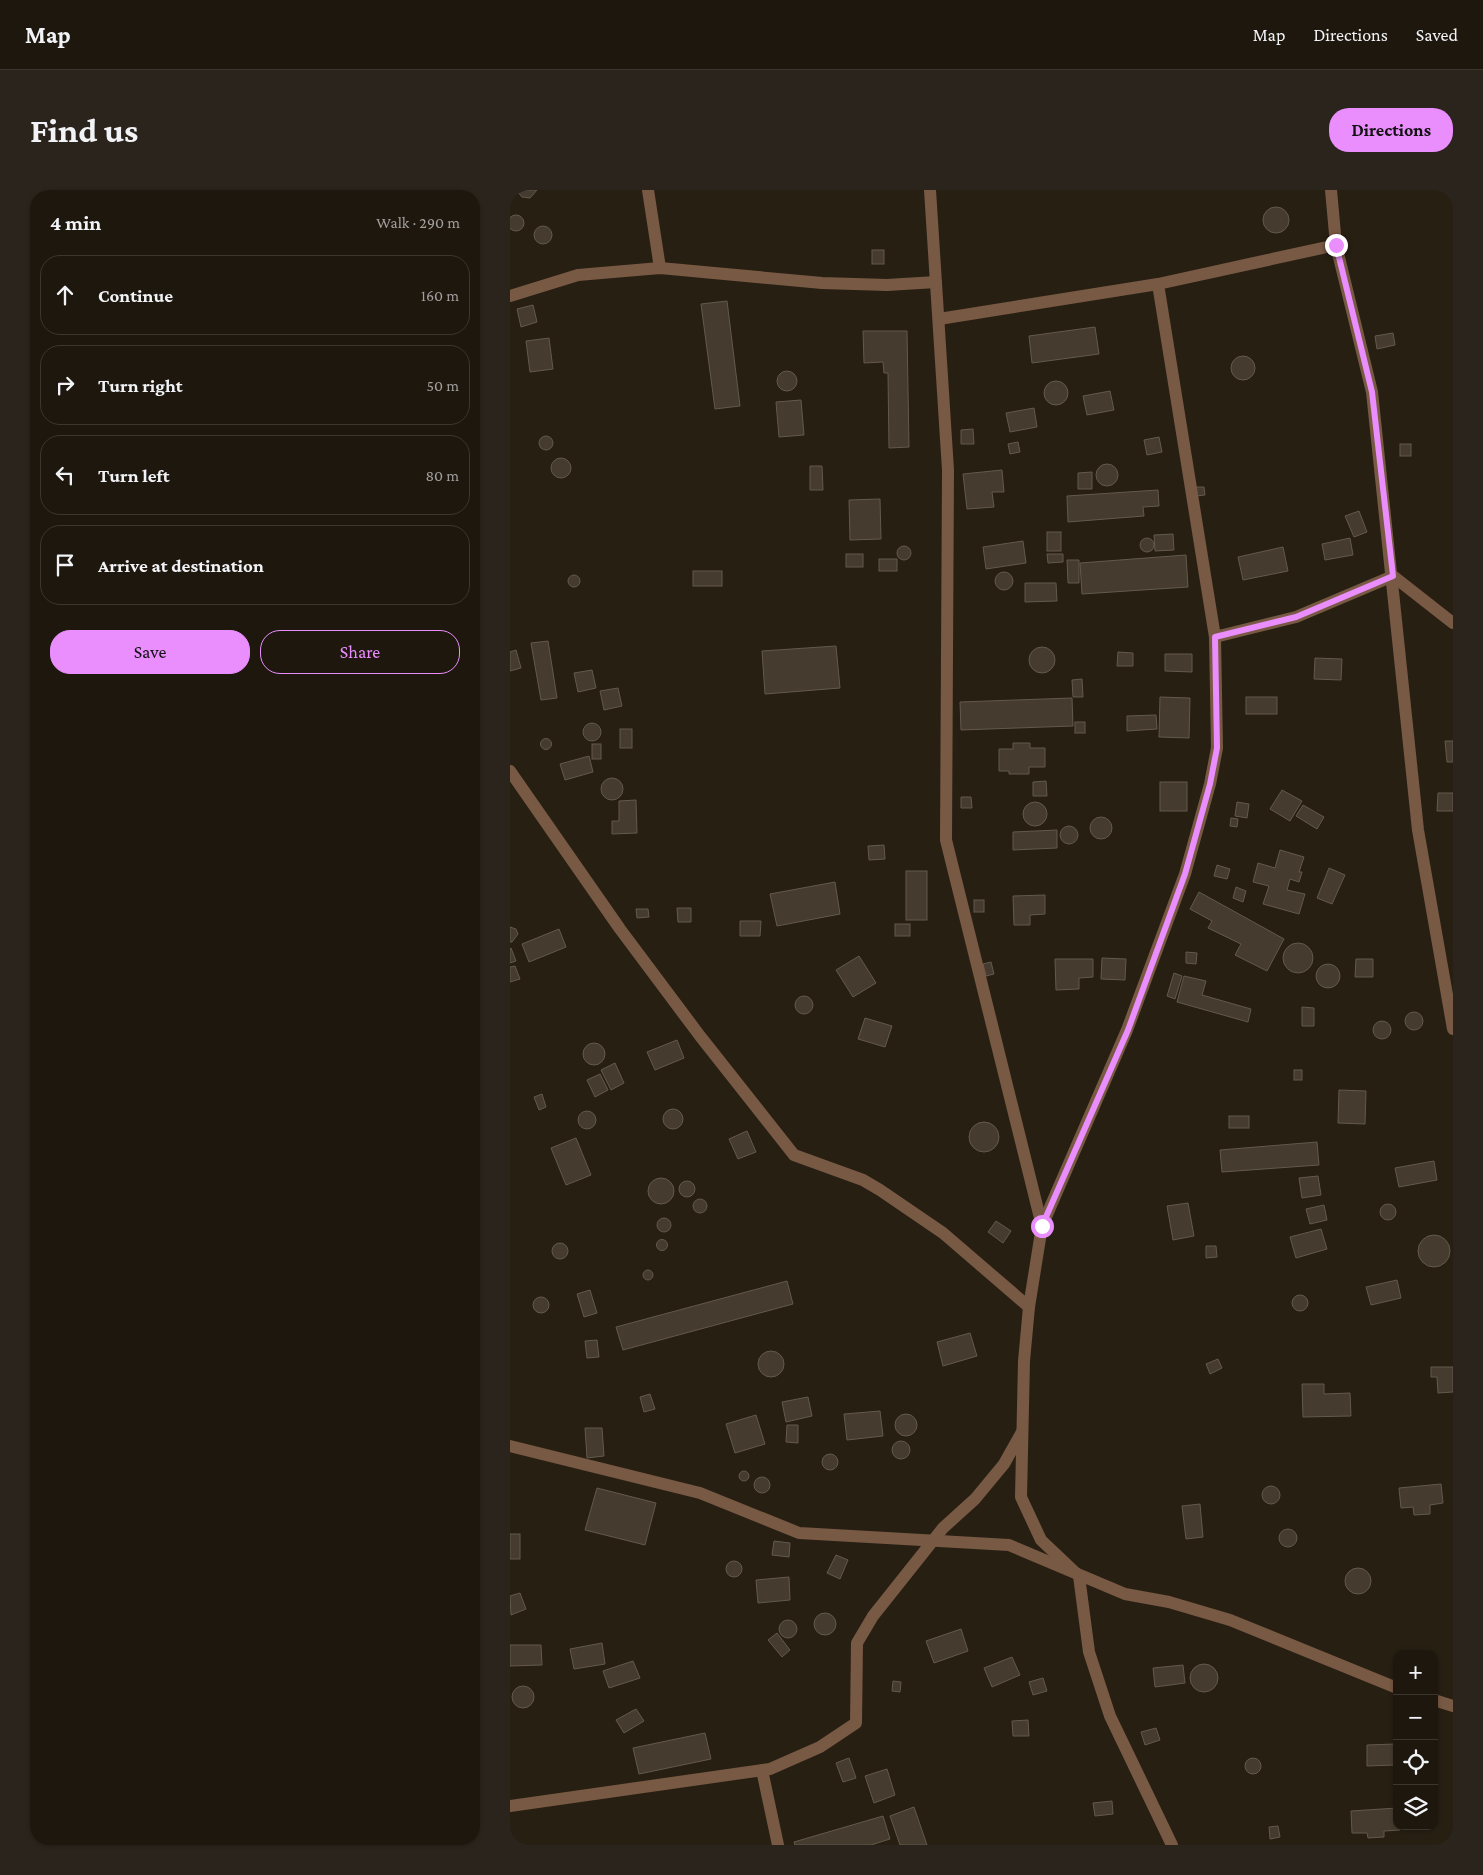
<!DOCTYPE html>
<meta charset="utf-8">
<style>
body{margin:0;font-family:"Crimson Pro",serif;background:#2b241c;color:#f1f3f6}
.controls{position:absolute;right:15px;bottom:15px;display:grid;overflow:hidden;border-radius:10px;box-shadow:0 1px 4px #0004}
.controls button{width:45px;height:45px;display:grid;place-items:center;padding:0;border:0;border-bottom:1px solid #3c362e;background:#1e170e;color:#f1f3f6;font:25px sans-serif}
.stop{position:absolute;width:15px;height:15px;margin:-11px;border:4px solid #ea8dfd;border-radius:50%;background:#fff}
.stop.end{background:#ea8dfd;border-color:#fff;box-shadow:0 1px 5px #0008}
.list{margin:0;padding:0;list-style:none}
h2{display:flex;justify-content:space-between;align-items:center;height:65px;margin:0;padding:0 20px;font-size:21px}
h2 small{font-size:16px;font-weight:400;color:#a19f9e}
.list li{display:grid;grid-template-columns:32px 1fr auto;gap:15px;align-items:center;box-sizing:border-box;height:80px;margin:0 10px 10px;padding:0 10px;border:1px solid #3c362e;border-radius:20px}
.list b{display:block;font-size:19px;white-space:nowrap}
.list em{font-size:16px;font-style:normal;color:#a19f9e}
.actions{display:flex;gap:10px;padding:15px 20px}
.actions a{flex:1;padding:11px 0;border:1px solid #ea8dfd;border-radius:20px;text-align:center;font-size:18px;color:#ea8dfd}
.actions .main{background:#ea8dfd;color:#111}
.icon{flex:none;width:28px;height:28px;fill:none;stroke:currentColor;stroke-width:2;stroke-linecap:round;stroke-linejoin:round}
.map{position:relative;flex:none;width:943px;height:1655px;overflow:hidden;border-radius:20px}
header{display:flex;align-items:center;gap:30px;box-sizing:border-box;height:70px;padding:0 25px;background:#1e170e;border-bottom:1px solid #3c362e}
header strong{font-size:24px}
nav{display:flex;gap:28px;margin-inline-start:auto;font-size:18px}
.intro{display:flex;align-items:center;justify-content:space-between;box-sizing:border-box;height:120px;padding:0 30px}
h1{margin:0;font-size:35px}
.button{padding:12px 22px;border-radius:20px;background:#ea8dfd;color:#111;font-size:18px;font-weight:700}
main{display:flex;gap:30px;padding:0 30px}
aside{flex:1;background:#1e170e;border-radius:20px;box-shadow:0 1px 4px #0004}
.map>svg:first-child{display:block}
.building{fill:#453c2f;stroke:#63594c}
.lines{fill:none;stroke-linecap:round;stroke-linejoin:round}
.minor{stroke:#785944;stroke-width:12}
.route{stroke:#ea8dfd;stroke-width:6}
</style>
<header>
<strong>Map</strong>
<nav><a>Map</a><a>Directions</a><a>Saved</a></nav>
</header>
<div class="intro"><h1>Find us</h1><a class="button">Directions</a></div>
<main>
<aside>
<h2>4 min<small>Walk · 290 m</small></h2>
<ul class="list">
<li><svg class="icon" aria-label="ahead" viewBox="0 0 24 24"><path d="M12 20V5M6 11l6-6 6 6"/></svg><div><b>Continue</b></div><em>160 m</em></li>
<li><svg class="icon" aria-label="right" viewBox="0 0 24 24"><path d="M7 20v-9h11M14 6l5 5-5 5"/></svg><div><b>Turn right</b></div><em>50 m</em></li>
<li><svg class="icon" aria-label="left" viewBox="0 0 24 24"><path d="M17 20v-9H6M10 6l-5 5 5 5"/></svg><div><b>Turn left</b></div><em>80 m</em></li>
<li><svg class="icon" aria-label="arrive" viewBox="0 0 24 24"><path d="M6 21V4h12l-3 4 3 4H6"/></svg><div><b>Arrive at destination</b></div></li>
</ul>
<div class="actions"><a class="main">Save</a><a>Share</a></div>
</aside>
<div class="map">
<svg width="943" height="1655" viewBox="0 0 943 1655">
<rect width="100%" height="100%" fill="#281f13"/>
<!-- building -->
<g class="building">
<polygon points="6,0 27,0 20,8 12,7"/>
<circle cx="766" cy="30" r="13"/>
<circle cx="6" cy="33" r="8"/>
<circle cx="33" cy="45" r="9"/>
<rect x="362" y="60" width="12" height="14"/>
<polygon points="217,111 230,216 205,219 191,114"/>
<polygon points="23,115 27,132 11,137 7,119"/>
<polygon points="585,137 589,164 522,173 519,146"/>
<polygon points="353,141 397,141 399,257 379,258 378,183 374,183 373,172 354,173"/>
<polygon points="883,143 885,155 867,159 865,146"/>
<polygon points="39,148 43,179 20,182 16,151"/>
<circle cx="733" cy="178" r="12"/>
<circle cx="277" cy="191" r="10"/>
<circle cx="546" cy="203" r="12"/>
<polygon points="600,201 604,220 577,225 573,206"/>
<polygon points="291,210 294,245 269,247 266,212"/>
<polygon points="524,218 527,237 500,242 496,223"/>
<polygon points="463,239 464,254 451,254 451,240"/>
<circle cx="36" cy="253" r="7"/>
<polygon points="649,247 652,262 637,265 634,250"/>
<polygon points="508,252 510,262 500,264 498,254"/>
<rect x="890" y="254" width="11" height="12"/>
<circle cx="51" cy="278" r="10"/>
<circle cx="597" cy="285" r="11"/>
<polygon points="300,276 312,276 313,300 300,300"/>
<polygon points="492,280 494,302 482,302 484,317 457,319 453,284"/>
<polygon points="582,282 582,299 568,299 568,283"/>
<polygon points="686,297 694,297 695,305 686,306"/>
<polygon points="648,300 649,316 633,317 634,326 558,332 557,306"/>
<polygon points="370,309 371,349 340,350 339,310"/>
<polygon points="849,321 857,342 844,347 835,326"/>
<rect x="537" y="342" width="14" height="19"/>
<polygon points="663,344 664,360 645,361 644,345"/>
<polygon points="840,348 843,365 815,370 812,354"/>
<circle cx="637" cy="355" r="7"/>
<polygon points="513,351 516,373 476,379 473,357"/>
<circle cx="394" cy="363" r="7"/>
<polygon points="773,357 778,381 733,390 728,367"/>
<rect x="336" y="364" width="17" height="13"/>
<polygon points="537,364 553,364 553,372 538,373"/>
<polygon points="676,365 678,397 572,404 570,373"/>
<rect x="369" y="369" width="18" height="12"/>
<polygon points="557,370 569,370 569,393 558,393"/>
<rect x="183" y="381" width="29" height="15"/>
<circle cx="494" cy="391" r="9"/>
<circle cx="64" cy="391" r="6"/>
<polygon points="515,393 546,393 547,411 515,412"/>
<polygon points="38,451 47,508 31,510 21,453"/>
<polygon points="326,456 330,498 255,504 252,461"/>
<circle cx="532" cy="470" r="13"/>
<polygon points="6,460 11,478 0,481 0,462"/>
<polygon points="608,462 623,463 623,476 607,476"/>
<polygon points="655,464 682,464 682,482 655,481"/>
<polygon points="805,468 832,469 831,490 804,489"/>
<polygon points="82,480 86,498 68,502 64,483"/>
<polygon points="572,489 573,507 563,507 562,490"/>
<polygon points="108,498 112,516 94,520 90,501"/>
<polygon points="650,507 680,508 679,548 649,547"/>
<rect x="736" y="507" width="31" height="17"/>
<polygon points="562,508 563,536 451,540 450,512"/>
<polygon points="646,525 647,539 617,541 617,526"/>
<rect x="565" y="532" width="10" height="11"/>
<circle cx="82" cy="542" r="9"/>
<rect x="110" y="539" width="12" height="19"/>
<circle cx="36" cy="554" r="5.5"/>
<polygon points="935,551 943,551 943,572 937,572"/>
<polygon points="503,553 520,553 520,558 535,558 535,577 519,577 519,584 499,584 499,581 489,581 489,559 503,559"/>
<rect x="82" y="554" width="9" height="15"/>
<polygon points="79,566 83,582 55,590 50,574"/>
<circle cx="102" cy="599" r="11"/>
<polygon points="536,591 537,606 523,606 523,592"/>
<rect x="650" y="592" width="27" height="29"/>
<polygon points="772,600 792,611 780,631 760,619"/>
<polygon points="928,603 943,603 943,621 927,621"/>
<polygon points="451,607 461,607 462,618 451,618"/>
<polygon points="126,610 127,643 102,644 102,631 109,631 109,611"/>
<polygon points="727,612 739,614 737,628 725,626"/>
<circle cx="525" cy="624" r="12"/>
<polygon points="793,615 814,627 807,639 786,626"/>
<circle cx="591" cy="638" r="11"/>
<polygon points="721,628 728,629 727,637 720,636"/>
<circle cx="559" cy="645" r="9"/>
<polygon points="547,640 547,658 503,660 503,642"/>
<polygon points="374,655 375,669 359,670 358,656"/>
<polygon points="770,660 794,667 789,682 792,682 789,692 780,689 777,700 795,704 789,724 753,714 759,696 743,692 748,673 765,678"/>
<polygon points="707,675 720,679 717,689 704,686"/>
<polygon points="819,678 835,685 822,714 807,708"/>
<rect x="396" y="681" width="21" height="49"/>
<polygon points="325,692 330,724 267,736 260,704"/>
<polygon points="726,697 736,701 733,712 723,708"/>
<polygon points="689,702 774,749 757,781 725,765 731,754 698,738 702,731 680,719"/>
<polygon points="535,705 535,724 520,725 520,735 504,735 503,706"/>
<rect x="464" y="710" width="10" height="12"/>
<polygon points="167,718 181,718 181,732 168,732"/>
<polygon points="126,719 138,719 139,727 127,728"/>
<polygon points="230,731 251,731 250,746 230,746"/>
<rect x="385" y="734" width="15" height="12"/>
<polygon points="0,737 6,739 8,744 2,752 0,752"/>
<polygon points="49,739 56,757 19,772 12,754"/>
<circle cx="788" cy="768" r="15"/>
<polygon points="1,758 6,771 0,773 0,759"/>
<polygon points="676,762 687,763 686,774 676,773"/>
<polygon points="349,766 366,793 343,807 326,780"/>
<polygon points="592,768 616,769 615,790 591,789"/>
<polygon points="545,769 583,769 583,787 569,788 569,799 546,800"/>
<polygon points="846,769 863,769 863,787 845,787"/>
<polygon points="481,772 484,784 476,786 473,774"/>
<circle cx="818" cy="786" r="12"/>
<polygon points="5,776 10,789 0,792 0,777"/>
<polygon points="664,783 672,786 665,809 657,806"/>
<polygon points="674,786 696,791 692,805 741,819 738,832 667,812"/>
<circle cx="294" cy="815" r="9"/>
<polygon points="792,817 804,818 804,836 792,836"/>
<circle cx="904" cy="831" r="9"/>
<polygon points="355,828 382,836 375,857 348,849"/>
<circle cx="872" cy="840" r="9"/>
<polygon points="167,850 174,868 145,880 137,862"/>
<circle cx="84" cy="864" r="11"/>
<polygon points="105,873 114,893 101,900 91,880"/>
<rect x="784" y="880" width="8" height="10"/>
<polygon points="90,884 98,900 85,907 77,890"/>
<polygon points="829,900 856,901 855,934 828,933"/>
<polygon points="32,904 36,917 29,920 24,907"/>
<circle cx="163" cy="929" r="10"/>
<circle cx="77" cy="930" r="9"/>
<rect x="719" y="926" width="20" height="12"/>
<circle cx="474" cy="947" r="15"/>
<polygon points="237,941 246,962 228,969 219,949"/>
<polygon points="66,948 81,985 56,995 41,958"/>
<polygon points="807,952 809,975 712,982 710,960"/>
<polygon points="924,971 927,990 889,997 885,978"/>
<polygon points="808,986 811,1005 792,1008 789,988"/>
<circle cx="151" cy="1001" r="13"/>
<circle cx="177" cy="999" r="8"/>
<circle cx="190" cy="1016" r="7"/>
<polygon points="678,1013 684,1046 663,1050 657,1016"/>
<circle cx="878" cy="1022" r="8"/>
<polygon points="814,1015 817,1030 800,1034 796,1019"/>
<circle cx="154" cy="1035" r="7"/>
<polygon points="486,1031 501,1041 493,1053 478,1042"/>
<polygon points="811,1039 817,1059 786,1068 780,1047"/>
<circle cx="924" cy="1061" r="16"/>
<circle cx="152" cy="1055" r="5.5"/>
<circle cx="50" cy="1061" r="8"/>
<polygon points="696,1056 706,1056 707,1067 696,1068"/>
<circle cx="138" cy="1085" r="5"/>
<polygon points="887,1090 891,1108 861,1115 856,1097"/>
<polygon points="277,1091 283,1114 113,1160 106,1137"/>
<polygon points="80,1100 87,1123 74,1127 67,1104"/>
<circle cx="790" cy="1113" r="8"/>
<circle cx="31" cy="1115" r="8"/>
<polygon points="460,1143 467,1166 433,1176 427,1152"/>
<polygon points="87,1150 89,1167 77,1168 75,1151"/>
<circle cx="261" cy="1174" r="13"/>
<polygon points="708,1169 712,1178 700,1184 696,1174"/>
<polygon points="921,1177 943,1177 943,1202 928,1203 927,1187 921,1187"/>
<polygon points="792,1194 814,1194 814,1204 840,1203 841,1226 793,1227"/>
<polygon points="140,1204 145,1219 134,1222 130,1207"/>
<polygon points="298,1207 302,1226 276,1232 272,1212"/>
<polygon points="370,1221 373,1246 337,1250 334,1224"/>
<circle cx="396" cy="1235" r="11"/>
<polygon points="246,1225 255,1254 225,1263 216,1234"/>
<polygon points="277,1235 288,1235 288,1253 276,1252"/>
<polygon points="75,1238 92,1238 94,1266 77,1268"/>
<circle cx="391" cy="1260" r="9"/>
<circle cx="320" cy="1272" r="8"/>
<circle cx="234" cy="1286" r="5"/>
<circle cx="252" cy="1295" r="8"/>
<polygon points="931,1294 933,1313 920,1315 920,1324 904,1325 903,1317 891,1318 889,1298"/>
<circle cx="761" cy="1305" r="9"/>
<polygon points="87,1298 146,1313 135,1355 75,1340"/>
<polygon points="690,1314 693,1347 676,1349 672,1316"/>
<circle cx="778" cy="1348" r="9"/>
<rect x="0" y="1344" width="10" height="25"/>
<polygon points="264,1351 280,1353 279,1367 262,1365"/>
<polygon points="326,1365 338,1370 330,1389 317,1383"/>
<circle cx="224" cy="1379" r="8"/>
<circle cx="848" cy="1391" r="13"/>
<polygon points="279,1387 280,1410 248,1413 246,1390"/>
<polygon points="10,1403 16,1419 1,1425 0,1406"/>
<circle cx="315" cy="1434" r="11"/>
<circle cx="278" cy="1439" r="9"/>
<polygon points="451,1439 458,1461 424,1473 416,1451"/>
<polygon points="267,1443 280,1460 272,1467 258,1450"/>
<polygon points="92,1453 95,1474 64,1479 60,1459"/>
<polygon points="0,1455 31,1455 32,1475 0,1476"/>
<polygon points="502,1467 510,1485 482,1497 474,1478"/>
<polygon points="123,1471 130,1488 99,1498 93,1481"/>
<circle cx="694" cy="1488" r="14"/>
<polygon points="673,1475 675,1493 645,1497 643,1478"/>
<polygon points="533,1488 537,1501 523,1505 519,1492"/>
<polygon points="383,1491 391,1492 390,1502 382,1501"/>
<circle cx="13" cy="1507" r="11"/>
<polygon points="126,1519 134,1531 114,1543 106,1530"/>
<polygon points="518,1530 519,1546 503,1546 502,1531"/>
<polygon points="646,1538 650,1550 635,1555 631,1542"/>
<polygon points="195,1543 201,1569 129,1584 123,1558"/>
<polygon points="885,1554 885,1575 857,1576 857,1555"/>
<polygon points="339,1568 346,1588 333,1592 326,1573"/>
<circle cx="743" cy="1576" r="8"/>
<polygon points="377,1579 385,1605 364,1613 355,1586"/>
<polygon points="602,1611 603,1624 585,1626 583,1613"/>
<polygon points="404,1617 417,1655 390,1655 380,1626"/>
<polygon points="887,1618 887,1636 890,1636 890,1640 874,1641 874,1647 858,1648 857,1643 842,1643 841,1621"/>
<polygon points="373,1626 380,1649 361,1655 285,1655 284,1652"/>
<polygon points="768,1636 770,1647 760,1649 759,1637"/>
</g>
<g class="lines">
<!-- minor -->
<g class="minor">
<polyline points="138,0 150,78"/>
<polyline points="420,0 438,280 436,650 532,1036"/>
<polyline points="826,55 862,202 908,640 943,839"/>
<polyline points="0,106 68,85 150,78 312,93 377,95 426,92"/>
<polyline points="429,129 648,94"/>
<polyline points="705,447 786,427 883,386 943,433"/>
<polyline points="0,581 110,739 190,846 284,965 353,990 370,1000 433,1043 519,1117"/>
<polyline points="0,1256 190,1303 289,1343 499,1355 615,1404 659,1412 720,1430 887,1498"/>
<polyline points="924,1510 943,1516"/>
<polyline points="252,1580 268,1655"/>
<polyline points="0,1616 260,1579 310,1557 346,1533 347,1453 363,1426 433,1338 465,1309 494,1274 512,1242"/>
<polyline points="662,1655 600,1526 579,1462 569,1386 531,1350 511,1307 514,1171 519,1117 532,1036 617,840 675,684 700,594 707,558 705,447 648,94 826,55 821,0"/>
</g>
</g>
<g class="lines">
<!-- route -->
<polyline class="route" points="532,1036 618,840 675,684 700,594 707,558 705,447 786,427 883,386 862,202 826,55"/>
</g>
</svg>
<div class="controls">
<button>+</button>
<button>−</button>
<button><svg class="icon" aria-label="locate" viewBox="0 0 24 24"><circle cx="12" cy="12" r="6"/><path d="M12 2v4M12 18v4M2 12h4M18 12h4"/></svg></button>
<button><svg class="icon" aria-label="layers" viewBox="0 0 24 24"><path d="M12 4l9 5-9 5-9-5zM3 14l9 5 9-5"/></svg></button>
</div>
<div class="stop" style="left:532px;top:1036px"></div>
<div class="stop end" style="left:826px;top:55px"></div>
</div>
</main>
